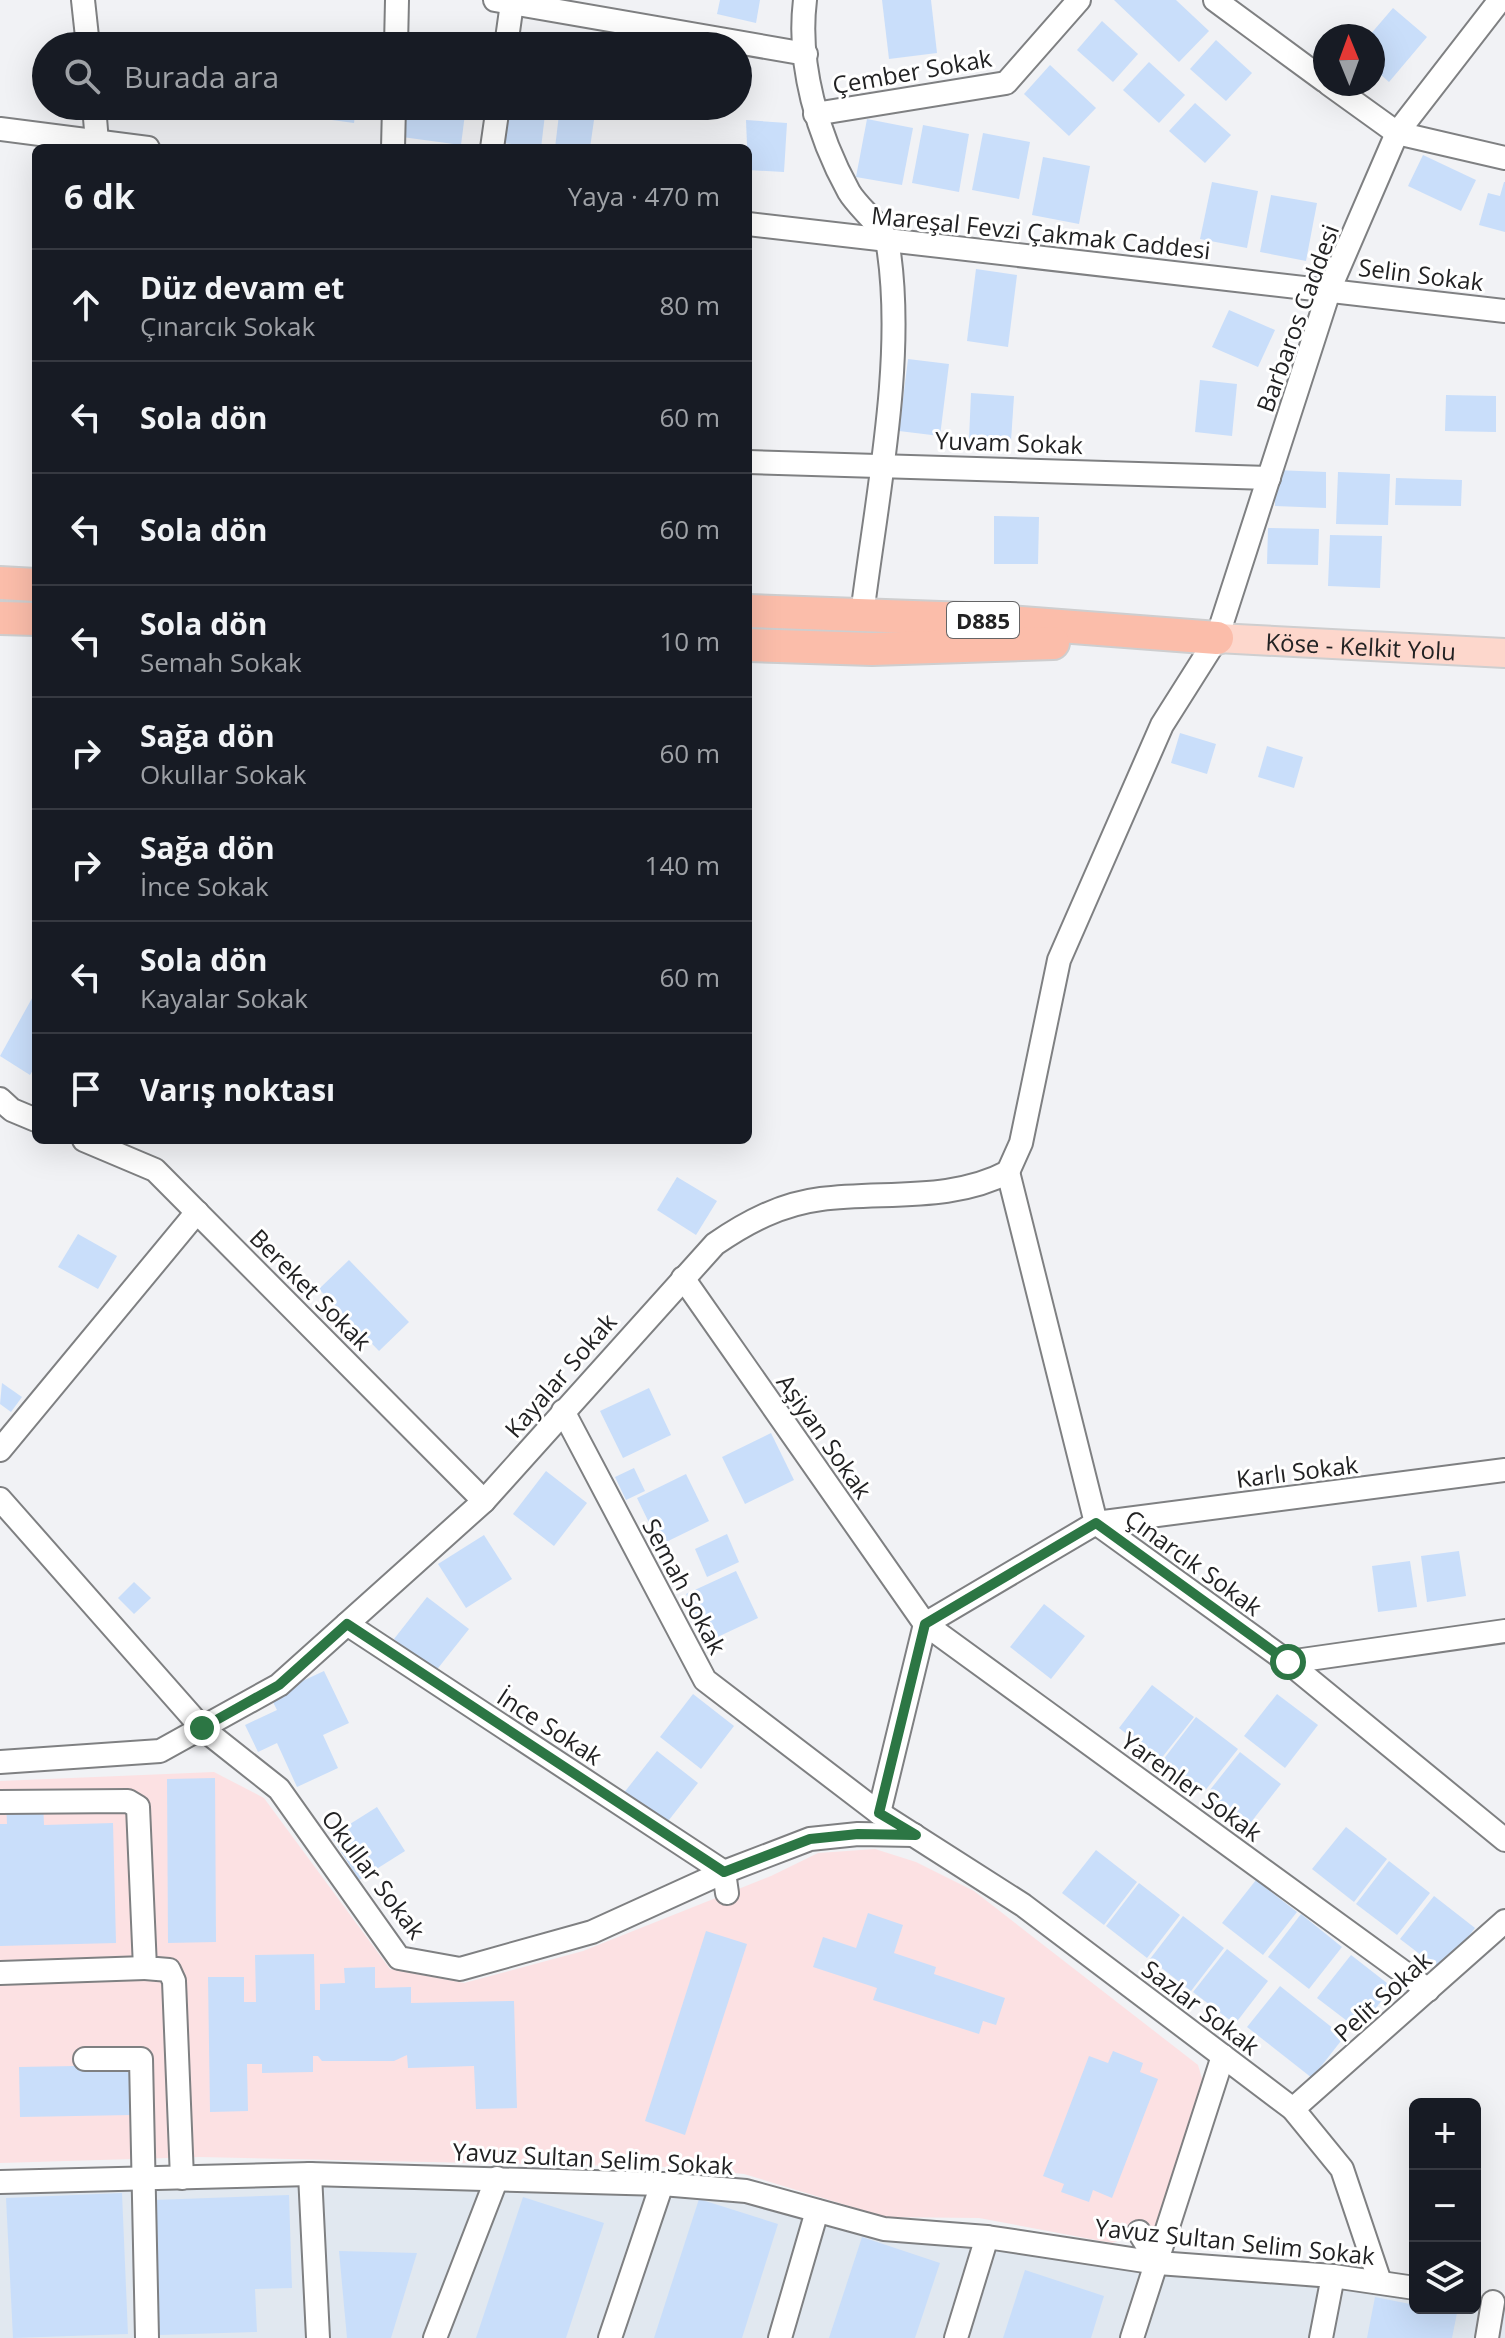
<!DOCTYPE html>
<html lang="tr">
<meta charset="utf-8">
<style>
body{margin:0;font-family:"Open Sans",sans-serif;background:#20242c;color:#f1f3f6}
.controls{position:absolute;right:24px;bottom:24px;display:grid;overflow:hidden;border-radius:12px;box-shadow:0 8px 32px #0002}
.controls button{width:72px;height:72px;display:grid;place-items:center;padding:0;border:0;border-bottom:2px solid #363941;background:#171b24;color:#f1f3f6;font:40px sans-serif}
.compass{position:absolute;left:1313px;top:24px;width:72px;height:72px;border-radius:50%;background:#171b24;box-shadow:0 8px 32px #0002;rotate:359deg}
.stop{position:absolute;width:24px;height:24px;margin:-18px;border:6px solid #2c7644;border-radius:50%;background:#fff}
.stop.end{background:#2c7644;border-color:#fff;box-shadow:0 2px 8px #0008}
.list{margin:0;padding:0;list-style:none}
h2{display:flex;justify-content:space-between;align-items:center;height:104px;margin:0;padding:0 32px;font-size:34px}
h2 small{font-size:26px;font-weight:400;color:#9ea1a6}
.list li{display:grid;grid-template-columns:52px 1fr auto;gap:24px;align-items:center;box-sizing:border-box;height:112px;padding:0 32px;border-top:2px solid #363941}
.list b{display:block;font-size:30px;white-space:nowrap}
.list p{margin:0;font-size:26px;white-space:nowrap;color:#9ea1a6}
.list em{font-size:26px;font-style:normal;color:#9ea1a6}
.icon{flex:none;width:44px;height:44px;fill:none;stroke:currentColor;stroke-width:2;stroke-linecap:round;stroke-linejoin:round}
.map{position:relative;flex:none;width:1505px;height:2338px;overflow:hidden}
.search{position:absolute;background:#171b24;box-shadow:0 8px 32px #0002;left:32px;top:32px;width:720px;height:88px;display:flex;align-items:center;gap:20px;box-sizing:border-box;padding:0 28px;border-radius:44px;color:#9ea1a6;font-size:30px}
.panel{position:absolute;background:#171b24;box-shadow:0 8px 32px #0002;left:32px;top:144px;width:720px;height:1000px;border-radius:12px}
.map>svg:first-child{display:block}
.commercial{fill:#fce1e3}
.built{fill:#e1e8f0}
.building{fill:#c9defa}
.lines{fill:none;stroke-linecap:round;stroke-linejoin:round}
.minor-casing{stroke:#7f8082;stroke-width:26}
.major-casing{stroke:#cececf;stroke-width:32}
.highway-casing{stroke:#cececf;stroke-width:36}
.minor{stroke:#fff;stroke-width:22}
.major{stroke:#fdd7cc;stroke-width:28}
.highway{stroke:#fbbdaa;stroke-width:32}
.route{stroke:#2c7644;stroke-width:10}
.labels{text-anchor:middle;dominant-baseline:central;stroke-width:6;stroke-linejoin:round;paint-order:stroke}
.shield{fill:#fff;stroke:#646465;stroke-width:2}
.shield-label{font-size:22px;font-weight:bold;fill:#222223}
.street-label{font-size:24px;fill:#222223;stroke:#fff}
</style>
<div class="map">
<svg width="1505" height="2338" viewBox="0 0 1505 2338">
<rect width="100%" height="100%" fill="#f1f2f5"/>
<!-- commercial -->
<polygon class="commercial" points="214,1772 264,1798 390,1969 464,1983 583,1951 771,1876 818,1853 875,1849 916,1862 974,1891 1198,2065 1203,2082 1156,2226 1112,2243 979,2218 885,2217 744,2174 666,2167 199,2157 0,2163 0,1781"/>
<!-- built -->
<polygon class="built" points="0,2182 662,2184 884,2229 1415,2288 1415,2308 1475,2308 1475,2299 1493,2302 1505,2307 1505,2338 0,2338"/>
<!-- building -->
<g class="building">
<polygon points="720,0 760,0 756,23 717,14"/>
<polygon points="882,0 931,0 937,53 889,59"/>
<polygon points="1114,0 1176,0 1209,31 1179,62"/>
<polygon points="1393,8 1427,37 1389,82 1373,68 1373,36 1369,36"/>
<polygon points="1102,21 1138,54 1113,82 1077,50"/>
<polygon points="572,34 604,38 603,46 571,46"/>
<polygon points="416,38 464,44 464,46 415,46"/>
<polygon points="1216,40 1252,73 1226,101 1190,69"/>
<polygon points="1149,62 1185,95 1159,123 1123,90"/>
<polygon points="1050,65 1096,108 1069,136 1024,94"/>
<polygon points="1195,103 1231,135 1205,163 1169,131"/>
<polygon points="311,106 356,106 354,123 310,117"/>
<polygon points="406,106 466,106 461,145 402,137"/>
<polygon points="509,106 546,106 541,148 504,143"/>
<polygon points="560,106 596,106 590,148 555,148"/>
<polygon points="867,119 913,128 902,185 856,177"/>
<polygon points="746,120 787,123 784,172 748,170"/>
<polygon points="923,125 969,134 959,192 912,183"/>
<polygon points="983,133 1030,142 1019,199 972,190"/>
<polygon points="1423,155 1476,180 1461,211 1408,186"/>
<polygon points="1043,157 1090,166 1079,224 1032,215"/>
<polygon points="1212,182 1258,191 1247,248 1200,239"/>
<polygon points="1504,182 1505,182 1505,232 1479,225 1488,193 1500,196"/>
<polygon points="1271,195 1317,203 1306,261 1260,252"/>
<polygon points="976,269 1017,275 1008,347 967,341"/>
<polygon points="1229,310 1275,330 1258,367 1212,347"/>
<polygon points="908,359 949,364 940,436 899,431"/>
<polygon points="1200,380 1237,384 1232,436 1195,432"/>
<polygon points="971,393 1014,396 1011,441 969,439"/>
<polygon points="1446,395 1496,396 1496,432 1445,431"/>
<polygon points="1275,470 1326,472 1326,508 1275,506"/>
<polygon points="1338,472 1390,474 1388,525 1336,524"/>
<polygon points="1396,478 1462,480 1461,506 1395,505"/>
<polygon points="994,516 1039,517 1038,564 994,564"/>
<polygon points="1268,528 1319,529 1318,565 1267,564"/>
<polygon points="1330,535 1382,536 1380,588 1328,586"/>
<polygon points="1180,733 1216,744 1207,774 1171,763"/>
<polygon points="1267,746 1303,757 1294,788 1258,777"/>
<polygon points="36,991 36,1065 30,1075 0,1056"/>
<polygon points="677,1177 717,1201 696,1235 657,1210"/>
<polygon points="78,1234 117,1256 98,1289 58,1267"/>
<polygon points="349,1260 409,1322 379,1351 319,1289"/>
<polygon points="2,1383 22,1397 11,1412 0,1404"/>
<polygon points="649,1388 671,1435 623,1458 600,1411"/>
<polygon points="771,1433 794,1480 745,1504 722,1457"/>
<polygon points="634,1468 645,1491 626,1500 615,1477"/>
<polygon points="546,1471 587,1503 554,1546 513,1514"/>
<polygon points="686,1474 709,1521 660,1545 637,1498"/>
<polygon points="727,1534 739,1562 707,1577 695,1549"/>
<polygon points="484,1535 512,1579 466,1608 438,1564"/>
<polygon points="1459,1551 1466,1596 1427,1602 1421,1556"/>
<polygon points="1410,1561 1417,1607 1378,1612 1372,1566"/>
<polygon points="736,1571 758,1618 709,1641 686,1594"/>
<polygon points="134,1582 151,1598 134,1614 118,1598"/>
<polygon points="427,1597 469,1629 435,1672 394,1639"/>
<polygon points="1044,1604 1085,1636 1051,1679 1010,1647"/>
<polygon points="324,1671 349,1723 323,1735 338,1768 297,1787 277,1743 258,1752 245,1725 277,1710 270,1696"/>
<polygon points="1152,1685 1194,1717 1160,1760 1119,1728"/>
<polygon points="693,1694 734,1726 701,1769 660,1737"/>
<polygon points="1277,1694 1318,1725 1285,1768 1244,1736"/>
<polygon points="1196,1717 1238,1749 1204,1792 1163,1760"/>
<polygon points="657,1751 698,1783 665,1825 623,1794"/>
<polygon points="1240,1752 1281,1784 1248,1826 1206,1795"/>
<polygon points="215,1778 216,1942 168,1943 167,1779"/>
<polygon points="43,1801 44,1825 113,1823 116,1943 0,1946 0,1824 7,1824 6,1802"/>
<polygon points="377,1807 405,1851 359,1880 331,1836"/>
<polygon points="1346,1827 1387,1859 1354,1902 1312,1869"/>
<polygon points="1096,1850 1137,1882 1104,1925 1062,1893"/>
<polygon points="1389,1861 1430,1893 1397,1935 1356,1904"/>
<polygon points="1256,1880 1297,1912 1263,1955 1222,1923"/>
<polygon points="1139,1883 1180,1915 1147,1958 1106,1926"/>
<polygon points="1434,1896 1475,1928 1442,1971 1400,1939"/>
<polygon points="868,1913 903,1925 894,1953 936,1967 934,1974 1005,1998 996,2025 983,2021 979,2034 873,2000 877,1988 813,1967 823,1937 856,1948"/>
<polygon points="1301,1914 1342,1947 1309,1989 1268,1957"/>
<polygon points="1183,1916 1224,1948 1191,1991 1150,1959"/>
<polygon points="706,1931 747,1944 685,2135 645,2121"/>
<polygon points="1227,1949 1268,1981 1235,2024 1193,1992"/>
<polygon points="314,1954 315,2010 320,2010 320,1984 345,1983 344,1968 375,1967 375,1988 411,1987 411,2003 514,2001 517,2108 476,2109 474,2066 408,2068 407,2055 394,2061 322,2061 318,2056 313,2056 313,2072 262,2073 262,2064 247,2064 248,2111 210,2112 208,1977 244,1977 244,2002 256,2002 255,1955"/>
<polygon points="1351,1955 1392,1987 1359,2030 1317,1998"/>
<polygon points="1280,1986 1344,2037 1312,2078 1247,2027"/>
<polygon points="1113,2051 1143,2063 1140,2072 1158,2079 1112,2198 1093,2190 1089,2202 1061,2192 1064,2184 1043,2176 1089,2056 1108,2063"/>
<polygon points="132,2065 132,2115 20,2117 19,2067"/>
<polygon points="122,2193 128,2334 13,2338 6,2198"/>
<polygon points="289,2195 292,2288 255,2289 257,2332 159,2335 154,2200"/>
<polygon points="523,2197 604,2223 566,2338 476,2338"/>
<polygon points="699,2199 778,2224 742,2338 654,2338"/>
<polygon points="862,2237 940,2263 915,2338 829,2338"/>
<polygon points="339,2251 417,2253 391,2338 347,2338"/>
<polygon points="1025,2270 1104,2296 1091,2338 1003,2338"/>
<polygon points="1375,2297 1415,2305 1415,2308 1457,2313 1452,2338 1367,2338"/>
</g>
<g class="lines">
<defs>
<g id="minor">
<polyline points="83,0 88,46"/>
<polyline points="495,0 806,54"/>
<path d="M805,0c-8,65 13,136 44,192 10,17 36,35 39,54 18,112 -12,255 -26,369"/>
<polyline points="1215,0 1325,81"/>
<polyline points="396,46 397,0"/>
<polyline points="506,46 512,3"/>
<polyline points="1329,84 1397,133 1505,158"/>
<polyline points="94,106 97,142"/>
<polyline points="815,114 1006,83 1079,0"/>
<polyline points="0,129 148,148"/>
<polyline points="393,148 394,106"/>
<polyline points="492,148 498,106"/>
<polyline points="748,224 1505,311"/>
<polyline points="748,462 1269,478"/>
<polyline points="0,1099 12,1110 36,1120"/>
<polyline points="84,1140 155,1170 484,1501"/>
<polyline points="1008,1172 1021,1143 1059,960 1162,725 1217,638 1330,288 1397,133 1500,0"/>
<polyline points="1008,1172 1096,1523 1288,1662 1505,1840"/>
<polyline points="683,1278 925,1624 1428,1990"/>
<polyline points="563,1411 705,1680 879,1813 1023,1905 1293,2109 1342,2169 1380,2282"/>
<polyline points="0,1450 197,1212"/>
<polyline points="0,1499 202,1728 279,1789 399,1958 460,1969 592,1932 724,1872 810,1839 858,1834 914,1835"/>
<polyline points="347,1624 724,1872"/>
<polyline points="1288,1662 1505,1631"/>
<path d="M0,1762l160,-11 119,-66 205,-184 231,-257c32,-22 66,-40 106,-45 62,-8 131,3 187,-27"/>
<polyline points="0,1802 128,1801 138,1807 145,1968 169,1970 174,1981 182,2178"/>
<polyline points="879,1813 925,1624 1096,1523 1505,1470"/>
<polyline points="724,1872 727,1893"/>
<polyline points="0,1973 145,1968"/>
<polyline points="85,2059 141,2059 147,2338"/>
<polyline points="1293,2109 1505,1921"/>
<polyline points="310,2174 318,2338"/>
<polyline points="0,2182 310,2174 662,2184 746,2191 884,2229 987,2237 1158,2263 1333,2276 1415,2288"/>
<polyline points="1139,2232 1158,2263"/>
<polyline points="435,2338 497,2178"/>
<polyline points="610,2338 662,2184"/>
<polyline points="780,2338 817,2211"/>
<polyline points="956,2338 987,2237"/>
<polyline points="1132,2338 1223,2056"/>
<polyline points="1321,2338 1333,2276"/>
<polyline points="1487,2338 1493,2302"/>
</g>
<g id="major">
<path id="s1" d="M1217,638l288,15"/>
</g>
<g id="highway">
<polyline points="0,583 36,585"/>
<polyline points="748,611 968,619 1217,638"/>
<polyline points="0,618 36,619"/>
<polyline points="748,645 872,649 1053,643"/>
</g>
</defs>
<!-- minor casing -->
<use href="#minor" class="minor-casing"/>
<!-- major casing -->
<use href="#major" class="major-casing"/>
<!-- highway casing -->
<use href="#highway" class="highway-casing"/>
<!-- minor -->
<use href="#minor" class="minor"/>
<!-- major -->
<use href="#major" class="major"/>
<!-- highway -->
<use href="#highway" class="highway"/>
</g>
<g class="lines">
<!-- route -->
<polyline class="route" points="202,1728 279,1685 347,1624 724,1872 810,1839 858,1834 916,1835 879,1813 925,1624 1096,1523 1288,1662"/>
</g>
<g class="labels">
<!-- shield labels -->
<rect class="shield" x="947" y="602" width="72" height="36" rx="6"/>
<g class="shield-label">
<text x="983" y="620">D885</text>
</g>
<!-- street labels -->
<g class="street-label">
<text transform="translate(912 71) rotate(-10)">Çember Sokak</text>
<text transform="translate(1041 232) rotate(6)">Mareşal Fevzi Çakmak Caddesi</text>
<text transform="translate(1421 274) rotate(7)">Selin Sokak</text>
<text transform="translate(1297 318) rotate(-70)">Barbaros Caddesi</text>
<text transform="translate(1009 442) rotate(2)">Yuvam Sokak</text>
<text stroke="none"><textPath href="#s1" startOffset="144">Köse - Kelkit Yolu</textPath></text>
<text transform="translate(311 1289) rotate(45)">Bereket Sokak</text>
<text transform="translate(560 1375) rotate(-49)">Kayalar Sokak</text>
<text transform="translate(825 1436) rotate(55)">Aşiyan Sokak</text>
<text transform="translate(1297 1471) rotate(-7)">Karlı Sokak</text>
<text transform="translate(1194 1562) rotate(36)">Çınarcık Sokak</text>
<text transform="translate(685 1586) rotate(62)">Semah Sokak</text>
<text transform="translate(550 1726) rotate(33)">İnce Sokak</text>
<text transform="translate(1192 1786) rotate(36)">Yarenler Sokak</text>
<text transform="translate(374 1874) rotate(53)">Okullar Sokak</text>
<text transform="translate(1382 1996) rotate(-42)">Pelit Sokak</text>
<text transform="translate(1201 2007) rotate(37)">Sazlar Sokak</text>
<text transform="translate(593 2158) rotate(3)">Yavuz Sultan Selim Sokak</text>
<text transform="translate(1235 2241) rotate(6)">Yavuz Sultan Selim Sokak</text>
</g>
</g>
</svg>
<div class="controls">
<button>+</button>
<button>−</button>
<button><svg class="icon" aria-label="layers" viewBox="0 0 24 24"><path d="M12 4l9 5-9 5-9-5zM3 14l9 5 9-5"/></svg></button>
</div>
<svg class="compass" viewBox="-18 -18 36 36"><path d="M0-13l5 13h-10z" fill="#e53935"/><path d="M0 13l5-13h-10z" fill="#9ea1a6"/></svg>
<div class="stop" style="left:1288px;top:1662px"></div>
<div class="stop end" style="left:202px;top:1728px"></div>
<div class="search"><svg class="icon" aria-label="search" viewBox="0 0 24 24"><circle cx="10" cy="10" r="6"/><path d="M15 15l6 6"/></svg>Burada ara</div>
<section class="panel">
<h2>6 dk<small>Yaya · 470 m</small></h2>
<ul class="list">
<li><svg class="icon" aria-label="ahead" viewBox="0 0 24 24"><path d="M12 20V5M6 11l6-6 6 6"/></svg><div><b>Düz devam et</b><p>Çınarcık Sokak</p></div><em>80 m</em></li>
<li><svg class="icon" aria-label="left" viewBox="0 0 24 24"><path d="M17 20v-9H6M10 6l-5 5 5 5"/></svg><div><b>Sola dön</b></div><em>60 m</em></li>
<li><svg class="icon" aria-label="left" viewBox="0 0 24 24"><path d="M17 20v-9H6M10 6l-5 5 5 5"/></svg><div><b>Sola dön</b></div><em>60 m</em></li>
<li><svg class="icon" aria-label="left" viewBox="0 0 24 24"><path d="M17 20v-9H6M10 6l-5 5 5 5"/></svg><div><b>Sola dön</b><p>Semah Sokak</p></div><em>10 m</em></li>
<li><svg class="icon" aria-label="right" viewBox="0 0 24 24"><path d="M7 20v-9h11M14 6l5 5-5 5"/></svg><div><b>Sağa dön</b><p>Okullar Sokak</p></div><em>60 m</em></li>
<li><svg class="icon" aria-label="right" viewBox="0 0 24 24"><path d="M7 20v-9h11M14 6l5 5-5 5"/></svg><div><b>Sağa dön</b><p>İnce Sokak</p></div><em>140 m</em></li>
<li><svg class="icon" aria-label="left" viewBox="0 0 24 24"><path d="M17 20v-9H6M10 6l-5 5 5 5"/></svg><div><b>Sola dön</b><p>Kayalar Sokak</p></div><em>60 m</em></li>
<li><svg class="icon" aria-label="arrive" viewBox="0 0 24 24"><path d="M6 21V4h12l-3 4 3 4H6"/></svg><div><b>Varış noktası</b></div></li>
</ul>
</section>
</div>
